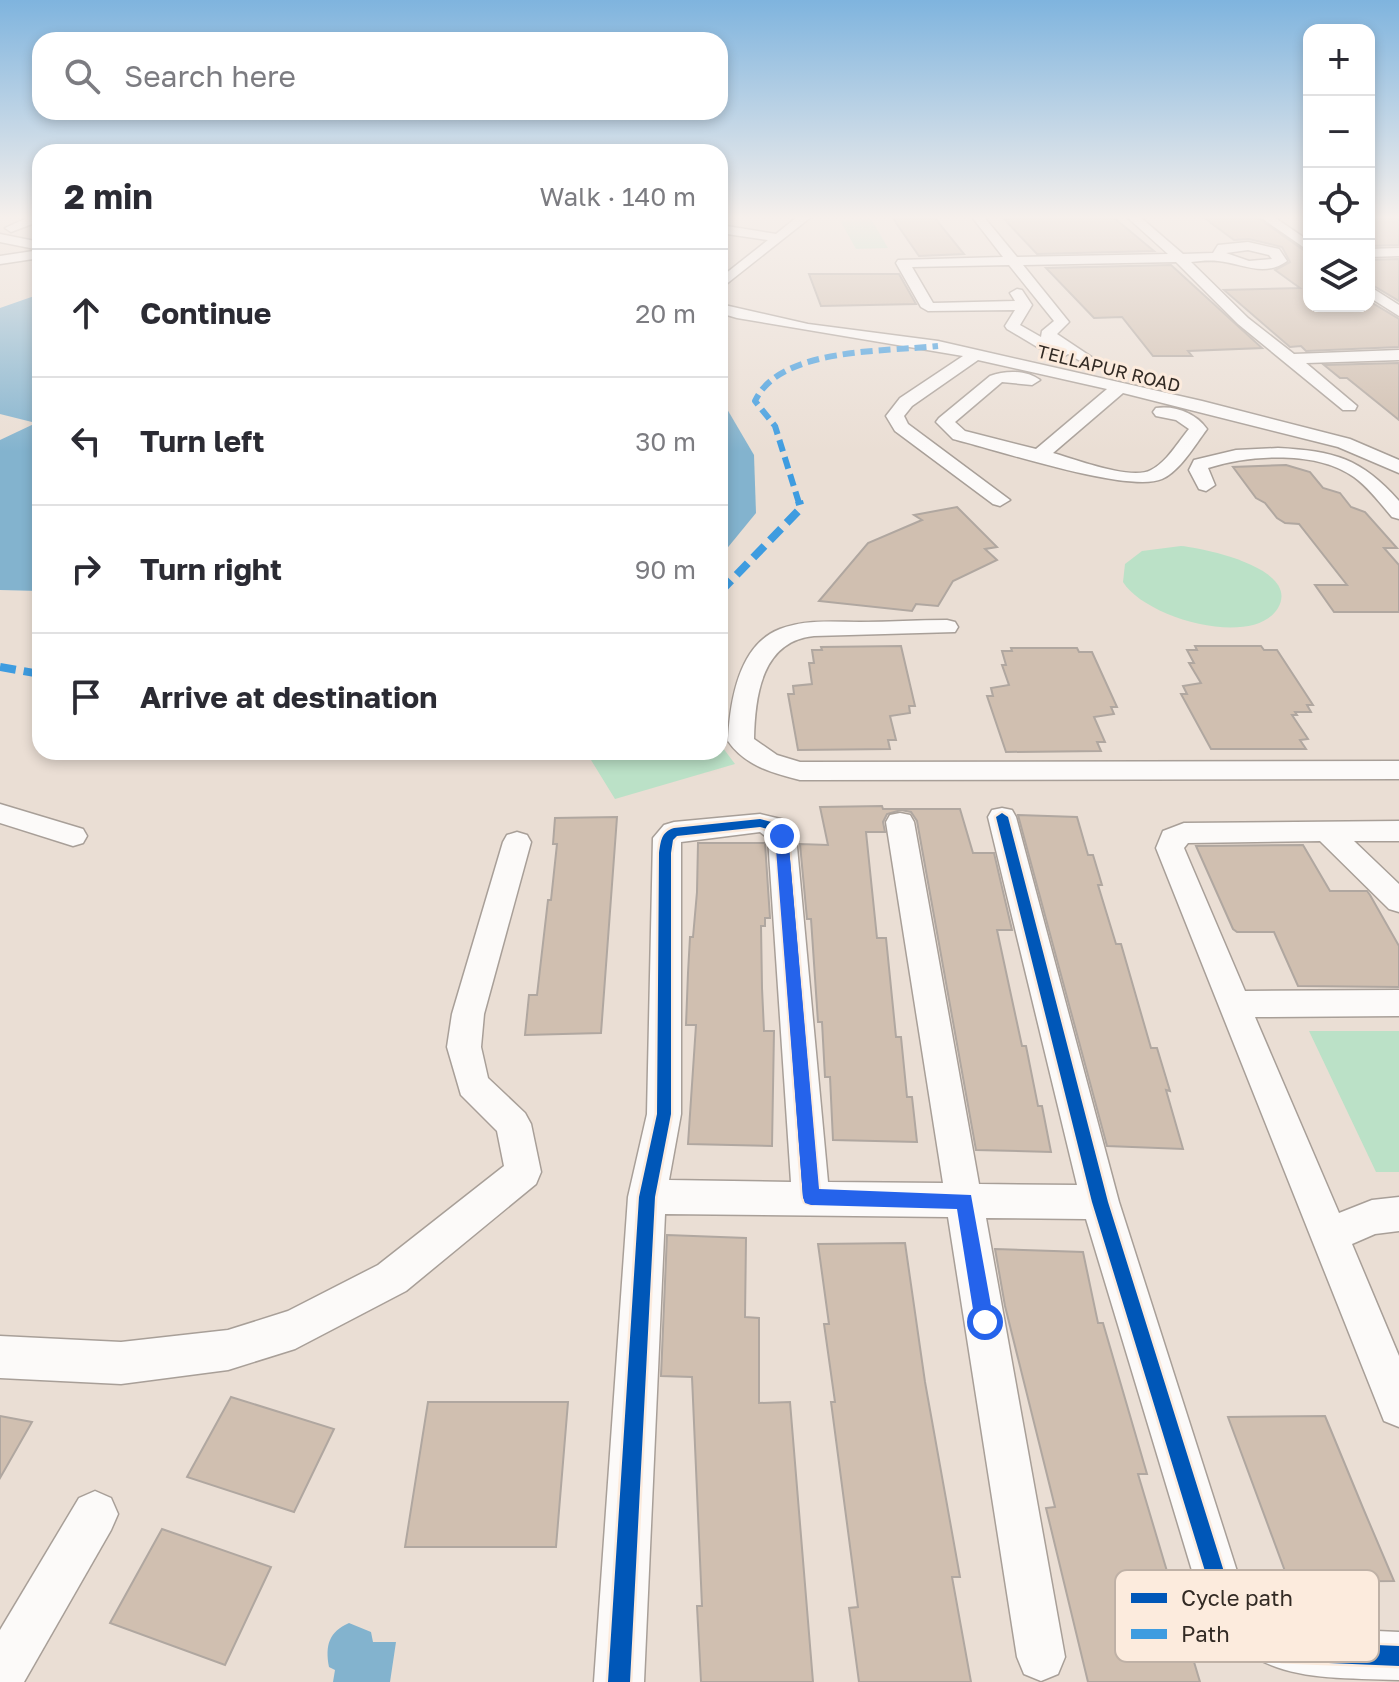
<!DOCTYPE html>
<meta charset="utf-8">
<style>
body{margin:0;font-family:"Golos Text",sans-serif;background:#f7f7f7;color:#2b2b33}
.controls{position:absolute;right:24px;top:24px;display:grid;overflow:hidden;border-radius:16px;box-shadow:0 4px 12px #0003}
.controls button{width:72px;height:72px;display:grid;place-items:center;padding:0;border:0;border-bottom:2px solid #e1e1e2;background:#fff;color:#2b2b33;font:40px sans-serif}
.stop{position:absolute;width:24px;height:24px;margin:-18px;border:6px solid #2563eb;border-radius:50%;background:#fff}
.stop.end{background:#2563eb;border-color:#fff;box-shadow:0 2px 8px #0008}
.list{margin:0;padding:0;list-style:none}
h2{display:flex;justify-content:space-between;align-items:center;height:104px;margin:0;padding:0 32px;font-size:34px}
h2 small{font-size:26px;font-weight:400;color:#7c7c81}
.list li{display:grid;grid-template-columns:52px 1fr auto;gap:24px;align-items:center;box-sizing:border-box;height:128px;padding:0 32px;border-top:2px solid #e1e1e2}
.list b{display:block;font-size:30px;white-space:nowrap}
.list em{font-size:26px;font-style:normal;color:#7c7c81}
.icon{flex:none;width:44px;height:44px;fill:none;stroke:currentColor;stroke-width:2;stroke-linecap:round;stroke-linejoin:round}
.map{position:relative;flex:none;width:1399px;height:1682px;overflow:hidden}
.search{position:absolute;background:#fff;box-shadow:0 4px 12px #0003;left:32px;top:32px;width:696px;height:88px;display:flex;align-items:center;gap:20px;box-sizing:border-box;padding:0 28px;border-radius:24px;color:#7c7c81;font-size:30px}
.panel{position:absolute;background:#fff;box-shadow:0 4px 12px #0003;left:32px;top:144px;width:696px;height:616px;border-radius:24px}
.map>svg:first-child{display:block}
.green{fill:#bbe1c7}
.water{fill:#83b3ce}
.building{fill:#d0bfb0;stroke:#b0a7a0;stroke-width:2}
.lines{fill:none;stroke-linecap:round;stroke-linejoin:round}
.minor-casing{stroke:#a89f98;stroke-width:3}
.minor{fill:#fcfaf9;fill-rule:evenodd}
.quiet-far1{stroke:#3e9ce0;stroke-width:6;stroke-dasharray:12 6;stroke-linecap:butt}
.quiet{stroke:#3e9ce0;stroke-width:8;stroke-dasharray:16 8;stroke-linecap:butt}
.cycleway-casing{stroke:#fcebdd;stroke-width:5}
.cycleway{fill:#0057b8;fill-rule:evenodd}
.route{fill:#2563eb}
.labels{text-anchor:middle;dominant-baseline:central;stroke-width:6;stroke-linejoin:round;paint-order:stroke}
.far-street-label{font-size:18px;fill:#322a24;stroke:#fcebdd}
.key{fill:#fcebdd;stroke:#bfb1a6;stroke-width:2}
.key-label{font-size:22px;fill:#322a24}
</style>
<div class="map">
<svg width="1399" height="1682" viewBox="0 0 1399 1682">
<rect width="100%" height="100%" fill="#eaded4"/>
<!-- green -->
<g class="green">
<polygon points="871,219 888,248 856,249 840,220"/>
<path d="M1181,546c22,2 120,22 97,62 -25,41 -133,10 -155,-26l2,-18 17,-13z"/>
<polygon points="720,744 735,764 615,799 591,760 618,752 720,752"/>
<polygon points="1309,1031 1399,1031 1399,1172 1376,1172"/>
</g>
<!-- water -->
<g class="water">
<polygon points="40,294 40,591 0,590 0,440 36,423 0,414 0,308"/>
<polygon points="720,397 754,455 756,513 720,557"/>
<path d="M349,1623l22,9 2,10h23l-6,40h-57l2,-12 -6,-3c-4,-22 0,-35 20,-44z"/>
</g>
<!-- building -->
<g class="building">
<polygon points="892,217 934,217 964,254 919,256"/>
<polygon points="1006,217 1113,217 1154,251 1037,254 1004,219 1008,219"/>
<polygon points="1203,217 1257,217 1309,254 1309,306 1369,306 1369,301 1399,319 1399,347 1306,351 1301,346 1290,347 1224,290 1300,288 1275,270 1290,262 1282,247 1249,239 1234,240"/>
<polygon points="1369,217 1399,217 1399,245 1369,246"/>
<polygon points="1399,259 1399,301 1369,283 1369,260"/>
<polygon points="1171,265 1262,348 1188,351 1192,356 1153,356 1122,317 1094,318 1046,268"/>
<polygon points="809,274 899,274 916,304 821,306"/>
<polygon points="1399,363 1399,420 1347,378 1340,378 1324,365"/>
<polygon points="1286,465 1310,472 1323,488 1340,493 1351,507 1365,512 1397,548 1384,548 1399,565 1399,612 1334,612 1315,585 1347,585 1299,524 1285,523 1277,518 1265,503 1256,498 1233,467"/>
<polygon points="957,507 997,547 985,549 997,560 953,581 938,606 916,604 912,611 819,601 868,543 922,520 914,515"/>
<polygon points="901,646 915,706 909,706 910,713 890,716 896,740 888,740 890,749 798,750 788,694 794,694 793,686 812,684 809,663 814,663 812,650 822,650 821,647"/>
<polygon points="1195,646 1261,646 1264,650 1277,650 1313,705 1307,705 1311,712 1295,712 1297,715 1292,715 1308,739 1300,740 1306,749 1211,749 1181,694 1187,694 1183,686 1201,683 1189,663 1194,663 1187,650 1197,650"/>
<polygon points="1011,648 1077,648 1079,652 1092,652 1117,707 1111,707 1114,714 1094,717 1105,742 1097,742 1101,751 1006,752 987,696 993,696 991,688 1009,685 1002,665 1006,665 1002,651 1012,651"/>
<polygon points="882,806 883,809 960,809 973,853 994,853 1012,930 997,930 1022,1046 1026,1046 1038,1106 1042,1106 1051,1152 976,1150 917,821 911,812 901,810 887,814 883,822 885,832 866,832 877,938 886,938 896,1037 901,1037 907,1097 912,1097 917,1142 833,1140 830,1077 825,1077 822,1022 818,1022 811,919 807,919 800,844 828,845 820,807"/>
<polygon points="1018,815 1077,817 1088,855 1093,855 1102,885 1098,885 1116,944 1121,944 1151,1048 1157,1048 1170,1091 1166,1090 1183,1149 1107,1146"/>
<polygon points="617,817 601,1033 525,1035 529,995 537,995 548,900 551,900 557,844 553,844 555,818"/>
<polygon points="698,843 765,843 770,918 765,918 765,926 761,926 762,988 764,1031 774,1031 772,1146 688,1144 696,1025 686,1025 688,973 690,937 693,937 697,892"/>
<polygon points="1303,845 1330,891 1367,891 1370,895 1399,946 1399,987 1298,986 1274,932 1237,932 1233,929 1196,846"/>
<polygon points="667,1235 746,1238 745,1317 759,1318 759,1403 790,1402 813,1682 701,1682 697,1606 702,1606 692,1377 661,1376"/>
<polygon points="905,1243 925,1382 960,1577 952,1577 971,1682 859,1682 849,1608 858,1607 831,1402 835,1402 824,1324 829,1324 818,1244"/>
<polygon points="995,1249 1083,1252 1098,1323 1103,1323 1147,1474 1138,1474 1200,1682 1088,1682 1046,1508 1055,1507 1005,1306"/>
<polygon points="231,1397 334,1429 294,1512 187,1477"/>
<polygon points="428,1402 568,1402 556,1547 405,1547"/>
<polygon points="0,1416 32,1422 0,1478"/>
<polygon points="1325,1416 1363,1508 1394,1581 1289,1582 1228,1417"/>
<polygon points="162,1529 271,1567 225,1665 110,1623"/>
</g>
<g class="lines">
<defs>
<g id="minor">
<polygon points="29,217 40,217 40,221 11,232 5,228"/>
<polygon points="797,217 811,217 720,289 720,278 768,240 720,233 720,225 776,234"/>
<path d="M972,217h12l33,40 151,-3 -41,-37h13l43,37 30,-1 5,-8 30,-3 31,7 8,12c-23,17 -46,2 -69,0 -9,-1 -18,0 -27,1l57,56 46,36 105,-4v10l-93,3 51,43 -2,4h-12l-105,-86 -62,-62 -153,3 46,57 -12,12 42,28 -8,5 -23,-13 -8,5 -6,-2 -47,-28 -2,-3 10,-16 -87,1 -7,-4 -25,-44 2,-3 105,-3zM1248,250l21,5 3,4 -23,2 -23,-8zM1009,265l45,56 -12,10 -1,6 -21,-12 12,-20 -10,-15 -5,-1 -7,4 5,8 -82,2 -21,-36z"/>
<polygon points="1260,217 1274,217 1309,241 1309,251"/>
<polygon points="0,234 40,242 40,250 0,242"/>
<polygon points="1399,248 1399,256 1369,257 1369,249"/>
<polygon points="40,250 40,258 0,264 0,256"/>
<polygon points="1369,286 1399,305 1399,316 1369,297"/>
<path d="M720,304l88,20 130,17 264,60 148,38 49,21v13l-61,-26 -215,-54 -70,60c22,6 78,28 98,17 16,-8 27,-28 38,-41l-13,-9 -20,-4 -3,-4 3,-4c19,-3 40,5 51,21 -12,16 -27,42 -45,50 -33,15 -168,-30 -209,-40l-17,-17 3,-4 51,-42c16,-6 37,-6 50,4l-8,5 -30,-3 -47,40 10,9 71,18 71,-60 -129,-29 -66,46 -8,10 4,8 102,76 -10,6 -7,-2 -98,-73 -9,-15 14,-18 63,-42 -226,-38 -17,-5z"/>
<path d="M1278,448c56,3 83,10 121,53v18l-7,-2c-12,-14 -23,-29 -38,-40 -38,-27 -104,-22 -146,-9l7,17 -9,6 -7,-2 -10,-19 5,-10 42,-10z"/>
<path d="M947,620l8,2 3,5 -3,5 -141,4c-52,5 -59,59 -60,103l23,16 23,7 599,-1v18l-599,1c-27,-7 -55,-14 -72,-39 2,-39 10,-96 52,-112 26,-10 54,-7 80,-7 29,0 58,-2 87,-2z"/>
<polygon points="0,804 83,829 87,836 83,843 73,846 0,823"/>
<path d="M1002,808l10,2 4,7 103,385 123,385 19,23 27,17 111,5v48c-84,-3 -136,2 -193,-63l-120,-398 -100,-1 79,439 -7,17 -17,7 -17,-7 -7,-17 -69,-440 -283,-3 -21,468h-50l34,-485 19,-83 6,-276 11,-13 10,-3 86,-8 25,6 11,16 32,346 115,1 -57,-361 4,-7 10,-2 10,2 4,7 65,362 98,1 -89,-368 4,-7zM760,832l8,6 23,344 -122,-2 12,-66v-272z"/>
<polygon points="1399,821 1399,841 1354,841 1399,884 1399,912 1389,909 1320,841 1188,843 1184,848 1245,991 1399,990 1399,1016 1255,1017 1339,1213 1372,1200 1399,1197 1399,1231 1375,1234 1352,1244 1399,1356 1399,1427 1384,1421 1156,848 1163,831 1184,823"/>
<polygon points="517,832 527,835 531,842 484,1014 481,1047 488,1078 525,1113 531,1124 541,1172 536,1184 406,1291 295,1349 228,1370 121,1384 0,1378 0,1336 121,1342 228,1330 288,1311 378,1265 504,1166 497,1131 461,1095 447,1047 452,1014 503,842 507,835"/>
<polygon points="95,1491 111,1498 118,1514 111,1530 24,1682 0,1682 0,1630 79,1498"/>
</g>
</defs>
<!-- minor casing -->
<use href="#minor" class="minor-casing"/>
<!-- minor -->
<use href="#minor" class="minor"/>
<!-- quiet-far1 -->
<path class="quiet-far1" d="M799,503l-24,-77 -20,-25c25,-54 130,-49 183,-55"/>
<!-- quiet -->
<g class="quiet">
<polyline points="720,592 801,508 799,501"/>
<polyline points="0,667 40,674"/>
</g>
<defs>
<g id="cycleway">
<polygon points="1002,813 1008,817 1108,1202 1231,1594 1251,1620 1285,1641 1399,1646 1399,1666 1282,1661 1237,1634 1216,1607 1092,1202 996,817"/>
<path d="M760,819l19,5 9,12 31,361 -2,5 -6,2 -6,-2 -2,-5 -27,-360 -5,-7 -11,-3 -83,9 -4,4 -2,13v261l-16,83 -25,485h-22l31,-485 18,-83 2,-261c2,-12 2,-21 15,-25z"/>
</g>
</defs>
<!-- cycleway casing -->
<use href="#cycleway" class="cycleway-casing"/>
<!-- cycleway -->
<use href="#cycleway" class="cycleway"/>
</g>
<!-- sky -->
<linearGradient id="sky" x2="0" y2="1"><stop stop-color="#7fb4de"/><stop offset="0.48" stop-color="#f6f0ec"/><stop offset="1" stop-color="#f6f0ec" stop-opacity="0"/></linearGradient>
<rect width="1399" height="452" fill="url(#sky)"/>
<!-- route -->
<polygon class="route" points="782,832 788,836 819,1189 971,1195 994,1322 991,1329 985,1332 978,1329 975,1322 957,1209 811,1205 805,1203 803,1197 775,836"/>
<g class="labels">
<!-- far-street labels -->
<g class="far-street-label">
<text transform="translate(1109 368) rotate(14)">TELLAPUR ROAD</text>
</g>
</g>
<!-- legend -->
<rect x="1115" y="1570" width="264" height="92" rx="12" class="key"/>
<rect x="1131" y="1593" width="36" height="10" fill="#0057b8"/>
<rect x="1131" y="1629" width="36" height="10" fill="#3e9ce0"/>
<g class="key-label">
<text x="1181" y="1606">Cycle path</text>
<text x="1181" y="1642">Path</text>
</g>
</svg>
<div class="controls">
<button>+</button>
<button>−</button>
<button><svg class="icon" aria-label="locate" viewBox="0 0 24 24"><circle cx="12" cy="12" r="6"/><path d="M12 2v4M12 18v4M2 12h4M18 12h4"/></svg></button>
<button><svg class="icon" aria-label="layers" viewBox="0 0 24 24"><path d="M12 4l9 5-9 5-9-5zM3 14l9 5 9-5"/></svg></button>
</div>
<div class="stop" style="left:985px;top:1322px"></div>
<div class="stop end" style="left:782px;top:836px"></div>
<div class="search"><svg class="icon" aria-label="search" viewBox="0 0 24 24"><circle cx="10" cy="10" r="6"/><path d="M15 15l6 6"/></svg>Search here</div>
<section class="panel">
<h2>2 min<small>Walk · 140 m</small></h2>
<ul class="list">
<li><svg class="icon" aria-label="ahead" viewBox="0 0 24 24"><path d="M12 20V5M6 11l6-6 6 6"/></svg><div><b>Continue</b></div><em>20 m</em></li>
<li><svg class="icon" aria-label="left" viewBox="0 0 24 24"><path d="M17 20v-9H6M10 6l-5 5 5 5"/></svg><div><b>Turn left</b></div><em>30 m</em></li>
<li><svg class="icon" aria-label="right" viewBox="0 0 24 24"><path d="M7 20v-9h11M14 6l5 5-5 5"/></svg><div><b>Turn right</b></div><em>90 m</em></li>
<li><svg class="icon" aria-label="arrive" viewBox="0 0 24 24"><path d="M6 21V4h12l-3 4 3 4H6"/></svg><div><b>Arrive at destination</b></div></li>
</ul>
</section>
</div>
